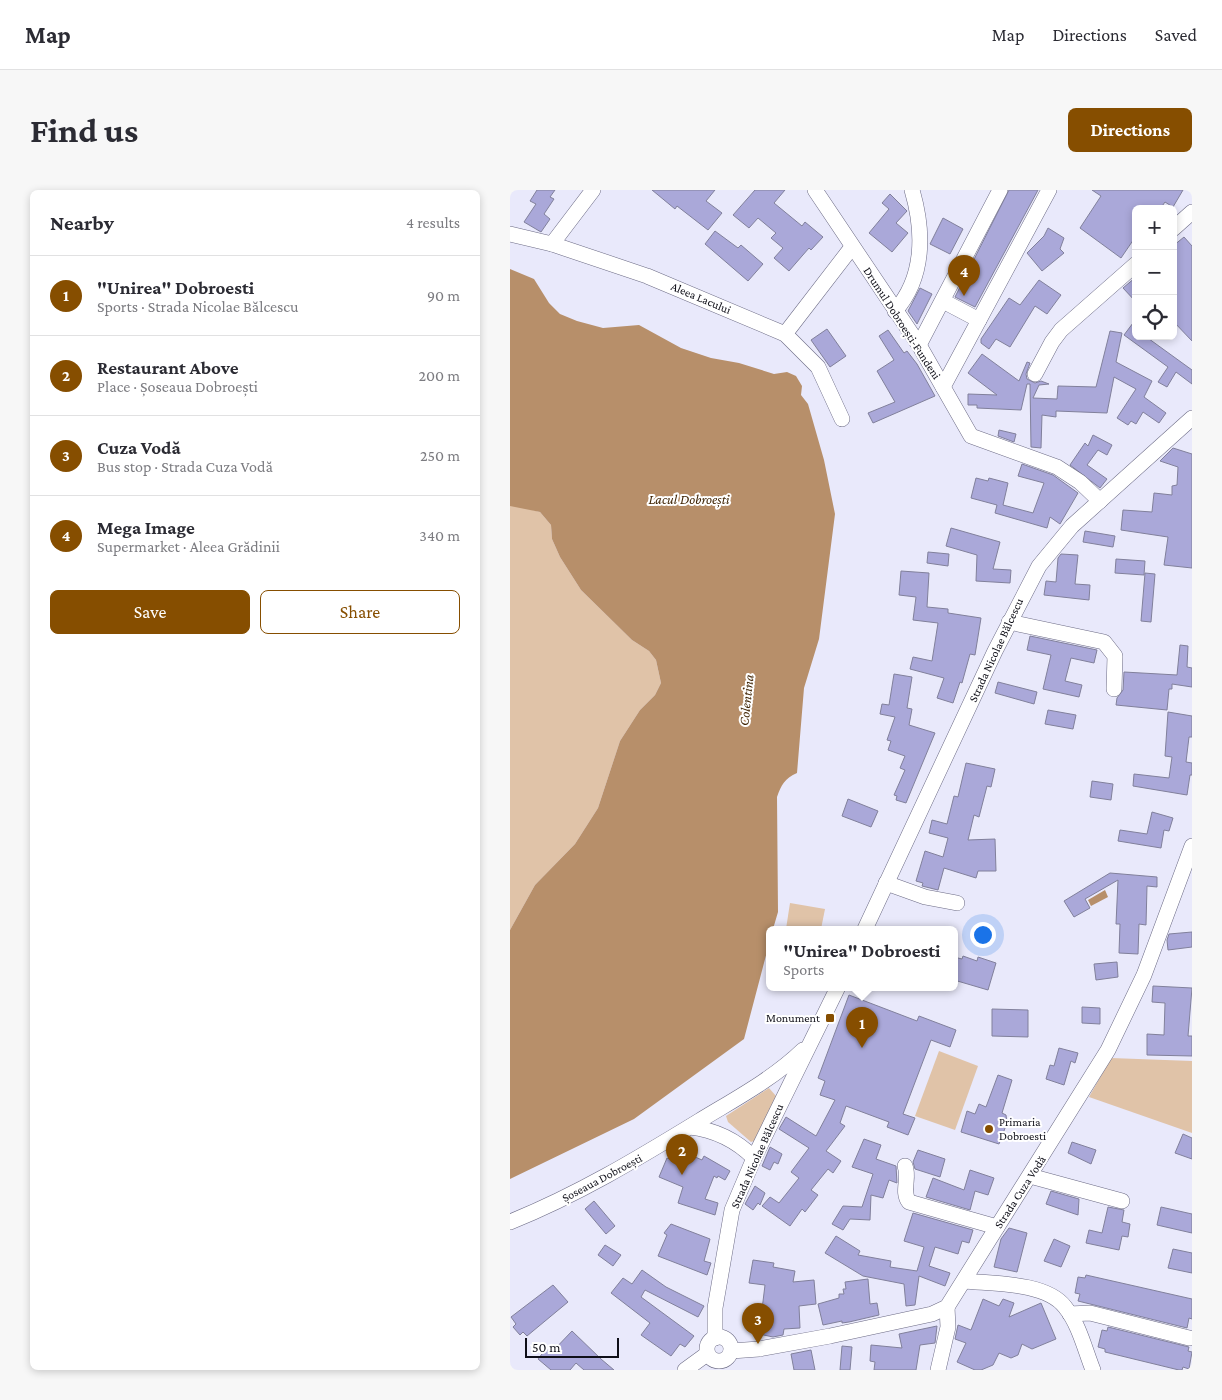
<!DOCTYPE html>
<meta charset="utf-8">
<style>
body{margin:0;font-family:"Crimson Pro",serif;background:#f7f7f7;color:#2b2b33}
.controls{position:absolute;right:15px;top:15px;display:grid;overflow:hidden;border-radius:8px;box-shadow:0 2px 8px #0003}
.controls button{width:45px;height:45px;display:grid;place-items:center;padding:0;border:0;border-bottom:1px solid #e1e1e2;background:#fff;color:#2b2b33;font:25px sans-serif}
.scale{position:absolute;left:15px;bottom:12px;width:94px;box-sizing:border-box;padding-left:5px;border:2px solid #0f0f18;border-top:0;font-size:14px;line-height:18px;white-space:nowrap;color:#0f0f18;-webkit-text-stroke:4px #fff;paint-order:stroke}
.you{position:absolute;left:472px;top:744px;width:18px;height:18px;margin:-12px;border:4px solid #fff;border-radius:50%;background:#1a73e8;box-shadow:0 0 0 8px #1a73e833}
.badge{display:grid;place-items:center;width:32px;height:32px;border-radius:50%;background:#864e00;color:#fff;font-size:16px;font-weight:700}
.pin{position:absolute;translate:-50% -41px;filter:drop-shadow(0 1px 2px #0008)}
.pin::after{content:'';position:absolute;top:26px;width:18px;height:15px;background:inherit;clip-path:polygon(0 0,100% 0,50% 100%)}
.popup{position:absolute;left:256px;top:736px;width:192px;height:65px;box-sizing:border-box;display:grid;place-content:center;border-radius:8px;background:#fff;filter:drop-shadow(0 1px 4px #0005);font-size:16px;white-space:nowrap;color:#7c7c81}
.popup b{font-size:19px;color:#2b2b33}
.popup::after{content:'';position:absolute;left:50%;top:100%;margin-left:-10px;border:10px solid transparent;border-top-color:#fff}
.list{margin:0;padding:0;list-style:none}
h2{display:flex;justify-content:space-between;align-items:center;height:65px;margin:0;padding:0 20px;font-size:21px}
h2 small{font-size:16px;font-weight:400;color:#7c7c81}
.list li{display:grid;grid-template-columns:32px 1fr auto;gap:15px;align-items:center;box-sizing:border-box;height:80px;padding:0 20px;border-top:1px solid #e1e1e2}
.list b{display:block;font-size:19px;white-space:nowrap}
.list p{margin:0;font-size:16px;white-space:nowrap;color:#7c7c81}
.list em{font-size:16px;font-style:normal;color:#7c7c81}
.actions{display:flex;gap:10px;padding:15px 20px}
.actions a{flex:1;padding:11px 0;border:1px solid #864e00;border-radius:8px;text-align:center;font-size:18px;color:#864e00}
.actions .main{background:#864e00;color:#fff}
.icon{flex:none;width:28px;height:28px;fill:none;stroke:currentColor;stroke-width:2;stroke-linecap:round;stroke-linejoin:round}
.map{position:relative;flex:none;width:682px;height:1180px;overflow:hidden;border-radius:8px}
header{display:flex;align-items:center;gap:30px;box-sizing:border-box;height:70px;padding:0 25px;background:#fff;border-bottom:1px solid #e1e1e2}
header strong{font-size:24px}
nav{display:flex;gap:28px;margin-inline-start:auto;font-size:18px}
.intro{display:flex;align-items:center;justify-content:space-between;box-sizing:border-box;height:120px;padding:0 30px}
h1{margin:0;font-size:35px}
.button{padding:12px 22px;border-radius:8px;background:#864e00;color:#fff;font-size:18px;font-weight:700}
main{display:flex;gap:30px;padding:0 30px}
aside{flex:1;background:#fff;border-radius:8px;box-shadow:0 2px 8px #0003}
.map>svg:first-child{display:block}
.green{fill:#e0c3a8}
.water{fill:#b78f6a}
.building{fill:#aaa8d9;stroke:#81809b}
.lines{fill:none;stroke-linecap:round;stroke-linejoin:round}
.minor-casing{stroke:#6c6b85;stroke-width:16}
.minor{stroke:#fff;stroke-width:15}
.poi-dot{fill:#864e00;stroke:#fff;stroke-width:2}
.labels{text-anchor:middle;dominant-baseline:central;stroke-width:4;stroke-linejoin:round;paint-order:stroke}
.street-label{font-size:12px;fill:#0f0f18;stroke:#fff}
.poi-label{font-size:12px;fill:#0f0f18;stroke:#fff;text-anchor:end}
.water-label{font-size:14px;font-style:italic;fill:#412606;stroke:#fff}
</style>
<header>
<strong>Map</strong>
<nav><a>Map</a><a>Directions</a><a>Saved</a></nav>
</header>
<div class="intro"><h1>Find us</h1><a class="button">Directions</a></div>
<main>
<aside>
<h2>Nearby<small>4 results</small></h2>
<ul class="list">
<li><span class="badge">1</span><div><b>&quot;Unirea&quot; Dobroesti</b><p>Sports · Strada Nicolae Bălcescu</p></div><em>90 m</em></li>
<li><span class="badge">2</span><div><b>Restaurant Above</b><p>Place · Șoseaua Dobroești</p></div><em>200 m</em></li>
<li><span class="badge">3</span><div><b>Cuza Vodă</b><p>Bus stop · Strada Cuza Vodă</p></div><em>250 m</em></li>
<li><span class="badge">4</span><div><b>Mega Image</b><p>Supermarket · Aleea Grădinii</p></div><em>340 m</em></li>
</ul>
<div class="actions"><a class="main">Save</a><a>Share</a></div>
</aside>
<div class="map">
<svg width="682" height="1180" viewBox="0 0 682 1180">
<rect width="100%" height="100%" fill="#e9e9fb"/>
<!-- green -->
<g class="green">
<polygon points="3,315 30,322 41,335 42,349 50,367 71,400 122,450 139,461 146,470 151,493 145,505 130,520 110,551 88,618 65,654 25,695 0,740 0,316"/>
<polygon points="280,713 315,719 311,739 276,739"/>
<polygon points="429,861 468,876 445,940 405,926"/>
<polygon points="601,868 682,871 682,943 579,907"/>
<polygon points="259,898 266,906 244,951 241,952 218,932 216,926"/>
</g>
<!-- water -->
<g class="water">
<path d="M0,79l24,10 15,24 11,11 17,7 26,7 36,-3 42,23 30,10 28,5 35,11 13,-2 9,4 6,10 -1,9 7,9 16,56 11,54 -16,125 -15,49 -7,85c-12,5 -16,12 -20,24l1,115 -5,17h-3l-1,15 -25,95 -110,80 -124,60v-249l25,-45 40,-41 23,-36 22,-67 20,-31 15,-15 6,-12 -5,-23 -7,-9 -17,-11 -51,-50 -21,-33 -8,-18 -1,-14 -11,-13 -30,-6z"/>
<polygon points="595,700 598,707 581,716 578,710"/>
</g>
<!-- building -->
<g class="building">
<polygon points="27,0 45,0 40,7 44,9 34,24 40,29 31,42 14,32 26,14 20,11"/>
<polygon points="142,0 205,0 196,11 212,23 198,40 167,16 165,19"/>
<polygon points="245,0 275,0 264,13 292,36 295,32 313,47 301,60 299,58 279,81 264,68 273,58 261,48 266,43 248,28 239,38 223,25"/>
<polygon points="499,0 528,0 465,117 445,107"/>
<polygon points="582,0 673,0 663,17 655,12 650,19 626,19 626,46 611,68 570,38 591,6"/>
<polygon points="380,4 397,21 386,33 398,43 382,62 359,43 379,19 372,13"/>
<polygon points="433,28 453,39 440,64 420,54"/>
<polygon points="538,38 554,48 550,59 554,63 532,81 517,63 534,46"/>
<polygon points="205,41 228,58 231,55 253,74 238,91 195,54"/>
<polygon points="674,47 682,56 682,151 663,131 663,56"/>
<polygon points="626,87 626,112 613,98"/>
<polygon points="529,90 551,105 537,124 525,116 500,157 486,149 479,159 471,153 471,149 499,108 510,115"/>
<polygon points="410,98 422,104 407,134 398,121"/>
<polygon points="626,129 626,146 635,146 682,180 682,194 666,182 657,197 648,192 658,177 614,145"/>
<polygon points="317,139 336,166 320,177 301,150"/>
<polygon points="378,140 394,163 397,161 407,174 425,206 363,233 358,223 385,212 367,181 384,170 369,146"/>
<polygon points="600,141 612,143 606,172 642,191 634,207 656,223 649,233 633,222 626,234 621,231 618,235 607,228 626,199 604,187 597,223 546,221 546,227 532,225 531,258 521,257 520,194 517,194 511,220 467,218 467,215 458,215 458,204 487,205 458,183 472,164 509,191 517,172 520,173 516,184 517,189 525,193 531,191 539,194 529,195 523,208 547,209 548,196 586,197"/>
<polygon points="489,240 506,244 504,252 488,246"/>
<polygon points="583,245 602,255 597,265 588,260 577,275 597,289 590,298 560,275 575,253 578,256"/>
<polygon points="663,258 682,264 682,378 654,375 658,347 611,340 613,320 642,322 644,303 662,305 662,296 667,295 668,277 650,271"/>
<polygon points="512,274 543,285 568,303 550,334 540,327 537,338 485,323 487,315 461,308 466,288 478,291 479,288 498,293 493,315 523,323 534,293 508,286"/>
<polygon points="441,338 490,352 483,379 501,380 500,393 466,391 467,365 436,356"/>
<polygon points="575,341 605,346 603,357 573,352"/>
<polygon points="418,362 439,364 438,376 417,373"/>
<polygon points="551,364 568,365 565,394 580,395 579,410 534,405 536,391 546,392 548,368"/>
<polygon points="606,369 635,371 634,385 605,383"/>
<polygon points="391,381 419,383 417,417 438,419 438,423 471,428 465,465 460,464 452,493 450,492 443,513 427,508 434,488 400,479 403,467 422,471 428,433 403,430 406,407 389,405"/>
<polygon points="635,383 645,384 641,432 631,431"/>
<polygon points="520,446 587,460 584,473 561,468 555,491 572,495 569,507 533,499 541,465 517,460"/>
<polygon points="670,455 678,456 677,477 682,478 682,497 662,494 662,499 659,499 657,520 606,515 607,508 613,500 614,482 667,485"/>
<polygon points="384,484 402,487 397,518 402,519 399,535 425,543 396,613 386,610 387,606 384,605 395,580 390,578 395,566 378,560 381,551 377,550 385,527 370,524 372,514 379,515"/>
<polygon points="488,492 527,502 524,514 485,503"/>
<polygon points="538,520 566,525 563,539 535,534"/>
<polygon points="658,522 682,526 682,547 679,547 676,572 682,573 682,585 680,585 677,605 623,596 624,584 659,588 662,567 655,566"/>
<polygon points="456,573 485,579 481,597 477,596 469,627 464,625 458,650 485,649 486,681 468,681 466,688 434,678 428,700 412,696 413,693 406,691 415,661 433,667 438,648 419,643 422,630 437,634 444,606 448,607"/>
<polygon points="582,591 603,594 601,610 580,607"/>
<polygon points="338,609 368,621 361,637 332,626"/>
<polygon points="642,622 663,628 659,641 654,640 651,658 608,651 610,640 637,644"/>
<polygon points="600,683 647,687 647,697 637,696 636,735 629,734 628,764 609,763 610,734 606,734 608,690 575,709 580,718 564,727 554,711"/>
<polygon points="682,742 682,757 658,760 657,750 659,744"/>
<polygon points="453,766 467,771 468,767 486,773 478,800 444,790 444,767 452,769"/>
<polygon points="607,772 608,787 586,790 584,774"/>
<polygon points="643,796 682,798 678,846 682,846 682,866 637,865 637,844 654,845 655,813 642,812"/>
<polygon points="339,805 407,831 409,826 446,840 440,857 421,850 393,924 405,928 398,945 377,937 379,932 336,916 330,933 335,936 316,961 331,971 323,983 318,979 301,1000 308,1005 295,1022 292,1019 280,1036 252,1016 260,1007 269,1013 289,988 281,982 299,958 269,939 276,927 306,946 325,910 310,905 315,891 308,888"/>
<polygon points="572,817 590,818 590,834 572,833"/>
<polygon points="482,819 518,820 518,847 482,846"/>
<polygon points="549,858 568,863 565,873 561,871 554,895 536,889 540,875 544,876"/>
<polygon points="488,885 502,890 492,923 496,925 497,933 489,954 451,942 457,921 465,924 469,914 476,917"/>
<polygon points="673,944 682,948 682,969 665,963"/>
<polygon points="354,949 371,955 366,969 386,976 387,993 379,990 373,1008 361,1005 360,1030 340,1029 333,1040 322,1034 333,1016 352,1017 363,984 342,977"/>
<polygon points="562,952 586,960 581,974 558,963"/>
<polygon points="260,957 272,964 268,974 264,972 260,980 252,976"/>
<polygon points="408,960 435,969 430,987 405,979 403,972"/>
<polygon points="163,963 174,968 176,963 192,970 194,966 220,981 215,990 208,986 207,988 204,986 195,1009 208,1013 205,1025 168,1013 173,997 149,987 157,968 160,969"/>
<polygon points="460,980 484,988 478,1005 465,1001 460,1020 416,1007 423,988 454,1000"/>
<polygon points="245,996 255,1003 250,1015 248,1013 243,1020 235,1014"/>
<polygon points="541,1001 569,1009 568,1025 536,1014"/>
<polygon points="84,1011 105,1036 96,1044 75,1019"/>
<polygon points="598,1017 614,1020 612,1032 620,1034 618,1047 612,1046 609,1060 576,1053 579,1040 592,1043"/>
<polygon points="651,1017 682,1024 682,1043 647,1035"/>
<polygon points="403,1023 463,1040 459,1053 452,1051 448,1064 425,1057 419,1076 440,1083 435,1096 409,1086 405,1115 396,1116 394,1094 353,1086 315,1063 326,1046 350,1061 348,1065 381,1071 380,1077 407,1081 414,1057 394,1051"/>
<polygon points="161,1034 200,1049 194,1071 201,1073 197,1085 148,1066 157,1045 154,1043"/>
<polygon points="499,1038 517,1043 507,1082 484,1077 491,1049"/>
<polygon points="544,1049 560,1056 551,1077 534,1071"/>
<polygon points="95,1055 111,1065 103,1076 88,1065"/>
<polygon points="663,1059 682,1063 682,1083 658,1078"/>
<polygon points="243,1070 264,1073 263,1077 285,1081 283,1092 304,1090 306,1114 289,1116 290,1138 274,1139 273,1145 263,1147 249,1144 255,1095 239,1093"/>
<polygon points="132,1080 156,1097 194,1116 188,1127 135,1100 131,1107 184,1146 175,1157 170,1154 161,1166 131,1145 140,1133 101,1103 113,1088 122,1094"/>
<polygon points="576,1085 682,1109 682,1129 679,1128 677,1138 568,1111 570,1104 565,1103 568,1087 575,1088"/>
<polygon points="358,1089 360,1114 367,1113 369,1125 339,1132 332,1133 332,1131 313,1135 308,1114 329,1108 329,1104 334,1104 333,1099 336,1099 335,1092"/>
<polygon points="43,1095 58,1112 17,1146 13,1142 10,1145 3,1137 6,1134 1,1127"/>
<polygon points="473,1109 489,1116 493,1109 504,1113 499,1127 531,1113 546,1149 522,1159 512,1154 508,1165 501,1168 489,1163 483,1175 471,1180 465,1180 447,1172 456,1153 445,1149 448,1135 461,1140"/>
<polygon points="427,1136 425,1153 410,1155 406,1180 364,1180 365,1172 360,1171 361,1155 392,1158 389,1144"/>
<polygon points="598,1137 679,1157 678,1161 682,1162 679,1179 673,1177 672,1180 669,1180 595,1162 595,1159 588,1157 592,1140 597,1141"/>
<polygon points="62,1141 91,1169 104,1180 74,1180 66,1173 60,1180 41,1180 28,1169 36,1159 41,1163"/>
<polygon points="332,1156 342,1157 340,1180 330,1180"/>
<polygon points="301,1160 305,1180 284,1180 281,1164"/>
</g>
<g class="lines">
<defs>
<g id="minor">
<polyline points="305,0 409,155 461,246 547,277 570,292 590,311"/>
<polyline points="663,39 682,22"/>
<polyline points="0,44 42,54 137,86 275,144 308,177 332,229"/>
<polyline points="42,54 83,0"/>
<polyline points="433,111 469,130"/>
<path d="M385,121c30,-34 29,-80 17,-121"/>
<polyline points="275,144 342,57"/>
<polyline points="409,155 490,0"/>
<polyline points="525,184 542,152 551,140 626,74"/>
<polyline points="433,197 539,0"/>
<polyline points="499,432 594,452 605,466 604,499"/>
<polyline points="376,693 415,707 447,713"/>
<polyline points="355,739 485,461 529,376 562,336 682,228"/>
<path d="M180,937c26,3 46,13 64,31"/>
<path d="M395,976c5,12 -4,26 4,36l88,25"/>
<polyline points="520,986 612,1011"/>
<path d="M0,1032c67,-27 127,-63 189,-101 36,-22 74,-42 104,-71"/>
<path d="M454,1091c29,3 82,1 101,26 14,17 20,43 28,63"/>
<polyline points="560,1124 580,1123 679,1148"/>
<circle cx="209" cy="1159" r="12"/>
<polyline points="205,1148 205,1118 222,1020 244,968 328,797"/>
<polyline points="221,1161 249,1159 320,1146 422,1124 437,1117 598,860 634,785 682,656"/>
<polyline points="175,1180 197,1164"/>
<polyline points="428,1180 438,1137 437,1117"/>
</g>
</defs>
<!-- minor casing -->
<use href="#minor" class="minor-casing"/>
<!-- minor -->
<use href="#minor" class="minor"/>
</g>
<!-- markers -->
<g class="poi-dot">
<rect x="315" y="823" width="10" height="10" rx="2.5"/>
<circle cx="479" cy="939" r="5"/>
</g>
<g class="labels">
<!-- street labels -->
<g class="street-label">
<text transform="translate(191 108) rotate(23)">Aleea Lacului</text>
<text transform="translate(392 133) rotate(57)">Drumul Dobroești-Fundeni</text>
<text transform="translate(486 460) rotate(-65)">Strada Nicolae Bălcescu</text>
<text transform="translate(247 966) rotate(-66)">Strada Nicolae Bălcescu</text>
<text transform="translate(92 988) rotate(-28)">Șoseaua Dobroești</text>
<text transform="translate(510 1002) rotate(-57)">Strada Cuza Vodă</text>
</g>
<!-- poi labels -->
<g class="poi-label">
<text x="310" y="828">Monument</text>
<text x="489" y="932" text-anchor="start">Primaria<tspan x="489" dy="14">Dobroesti</tspan></text>
</g>
<!-- water labels -->
<g class="water-label">
<text x="179" y="309">Lacul Dobroești</text>
<text transform="translate(236 510) rotate(-84)">Colentina</text>
</g>
</g>
</svg>
<div class="controls">
<button>+</button>
<button>−</button>
<button><svg class="icon" aria-label="locate" viewBox="0 0 24 24"><circle cx="12" cy="12" r="6"/><path d="M12 2v4M12 18v4M2 12h4M18 12h4"/></svg></button>
</div>
<div class="scale">50 m</div>
<div class="you"></div>
<div class="pin badge" style="left:352px;top:858px">1</div>
<div class="popup"><b>&quot;Unirea&quot; Dobroesti</b>Sports</div>
<div class="pin badge" style="left:172px;top:985px">2</div>
<div class="pin badge" style="left:248px;top:1154px">3</div>
<div class="pin badge" style="left:454px;top:106px">4</div>
</div>
</main>
